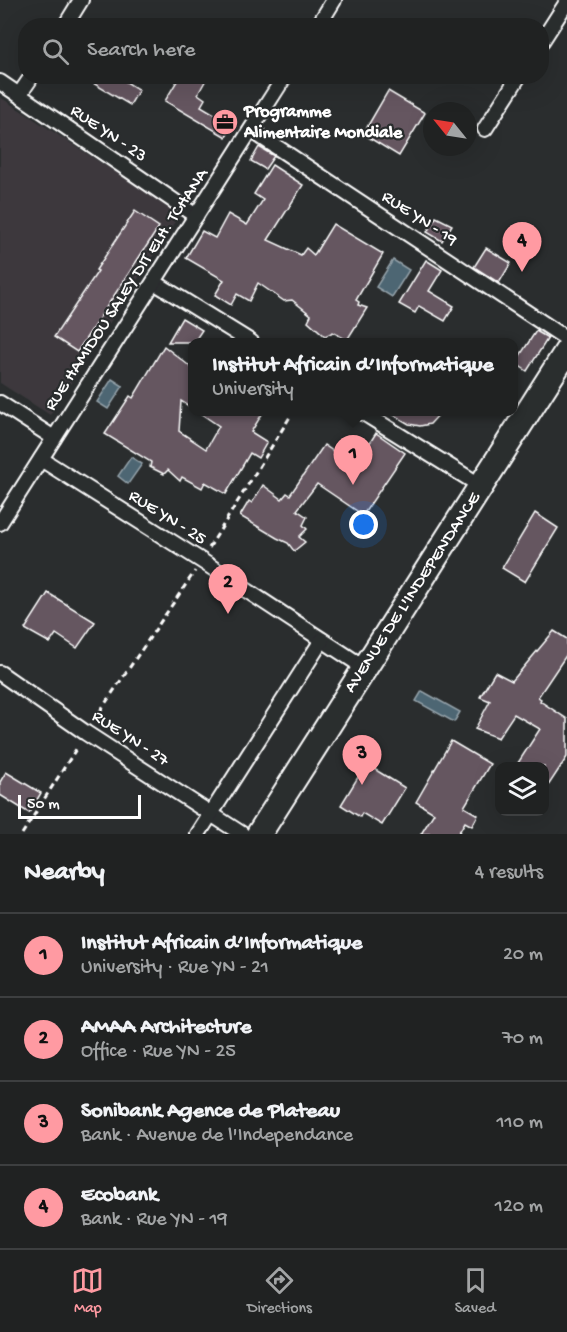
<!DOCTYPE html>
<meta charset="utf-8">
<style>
body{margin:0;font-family:"Gochi Hand",sans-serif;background:#2d2f2f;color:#f1f3f6}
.controls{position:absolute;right:18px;bottom:18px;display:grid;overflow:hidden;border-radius:12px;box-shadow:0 6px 24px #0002}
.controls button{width:54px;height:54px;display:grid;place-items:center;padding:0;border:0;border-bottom:2px solid #3d3f40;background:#202222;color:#f1f3f6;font:30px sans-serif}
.compass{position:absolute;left:423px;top:102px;width:54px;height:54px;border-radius:50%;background:#202222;box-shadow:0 6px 24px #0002;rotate:300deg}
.scale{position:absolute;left:18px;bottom:15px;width:123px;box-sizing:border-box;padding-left:6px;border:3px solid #fff;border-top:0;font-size:16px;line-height:21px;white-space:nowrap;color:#fff;-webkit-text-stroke:4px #2a2d2e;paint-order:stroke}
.you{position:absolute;left:364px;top:525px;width:21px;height:21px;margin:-15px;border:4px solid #fff;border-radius:50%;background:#1a73e8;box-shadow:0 0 0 9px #1a73e833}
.badge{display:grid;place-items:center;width:39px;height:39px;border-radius:50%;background:#ff9aa2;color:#111;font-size:20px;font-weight:700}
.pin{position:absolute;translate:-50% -50px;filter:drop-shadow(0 2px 3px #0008)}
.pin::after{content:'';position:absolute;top:32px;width:21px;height:18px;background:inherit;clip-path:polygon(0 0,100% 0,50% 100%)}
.popup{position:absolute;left:188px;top:338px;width:330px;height:78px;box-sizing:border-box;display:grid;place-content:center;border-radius:12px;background:#202222;filter:drop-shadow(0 2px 4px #0005);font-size:20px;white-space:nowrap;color:#a2a4a5}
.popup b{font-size:22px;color:#f1f3f6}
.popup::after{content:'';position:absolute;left:50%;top:100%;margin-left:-12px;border:12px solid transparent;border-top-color:#202222}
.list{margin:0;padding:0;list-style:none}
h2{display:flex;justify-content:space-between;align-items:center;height:78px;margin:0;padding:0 24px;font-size:26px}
h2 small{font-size:20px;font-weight:400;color:#a2a4a5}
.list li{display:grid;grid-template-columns:39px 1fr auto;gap:18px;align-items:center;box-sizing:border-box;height:84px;padding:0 24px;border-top:2px solid #3d3f40}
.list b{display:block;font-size:22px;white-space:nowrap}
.list p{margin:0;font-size:20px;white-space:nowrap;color:#a2a4a5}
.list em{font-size:20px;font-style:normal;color:#a2a4a5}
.icon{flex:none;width:33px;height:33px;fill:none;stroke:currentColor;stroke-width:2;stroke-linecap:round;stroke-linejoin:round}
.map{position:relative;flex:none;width:567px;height:834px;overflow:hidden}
.search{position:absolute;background:#202222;box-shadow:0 6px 24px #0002;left:18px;right:18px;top:18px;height:66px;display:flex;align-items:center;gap:15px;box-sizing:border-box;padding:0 21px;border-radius:24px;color:#a2a4a5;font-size:22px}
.sheet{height:414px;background:#202222}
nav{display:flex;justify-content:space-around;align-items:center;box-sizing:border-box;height:84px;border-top:2px solid #3d3f40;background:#202222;font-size:16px;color:#a2a4a5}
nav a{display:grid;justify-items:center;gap:3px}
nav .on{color:#ff9aa2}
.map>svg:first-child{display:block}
.built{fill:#3c393d}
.water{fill:#4e6673;stroke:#95a3ab;stroke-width:1.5}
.building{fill:#655661;stroke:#fff;stroke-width:1.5}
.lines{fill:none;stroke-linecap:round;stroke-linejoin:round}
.street-casing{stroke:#fff;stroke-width:18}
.highway-casing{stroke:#fff;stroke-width:28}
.path{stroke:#fff;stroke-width:3;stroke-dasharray:6 4.5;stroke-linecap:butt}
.street{stroke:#2a2d2e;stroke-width:14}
.highway{stroke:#2a2d2e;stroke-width:24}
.labels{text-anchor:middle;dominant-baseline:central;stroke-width:4.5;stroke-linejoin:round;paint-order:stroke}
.poi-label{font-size:18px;font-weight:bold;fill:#fff;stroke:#2a2d2e;text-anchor:start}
.street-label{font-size:18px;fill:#fff;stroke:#2a2d2e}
</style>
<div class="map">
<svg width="567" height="834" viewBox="0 0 567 834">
<rect width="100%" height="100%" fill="#2a2d2e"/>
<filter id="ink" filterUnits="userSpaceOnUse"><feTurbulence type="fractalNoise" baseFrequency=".0167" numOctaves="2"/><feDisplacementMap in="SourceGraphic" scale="12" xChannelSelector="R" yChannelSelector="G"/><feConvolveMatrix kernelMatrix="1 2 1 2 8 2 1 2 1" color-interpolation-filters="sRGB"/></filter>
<g filter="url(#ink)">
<!-- built -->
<polygon class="built" points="0,97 180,214 50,415 0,383"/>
<!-- water -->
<g class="water">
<polygon points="393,260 409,270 392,297 376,287"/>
<polygon points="112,379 123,386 108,409 97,402"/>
<polygon points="131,457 142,464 128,484 118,476"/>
<polygon points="422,691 460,712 454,722 416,701"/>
</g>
<!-- building -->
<g class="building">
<polygon points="81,76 117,76 139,90 130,105"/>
<polygon points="180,76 208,76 198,94 205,99 201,106 233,125 226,137 165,101"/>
<polygon points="388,91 425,113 399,156 363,134"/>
<polygon points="259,147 274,156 265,169 251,161"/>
<polygon points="272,165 303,185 268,240 301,255 306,248 314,255 333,224 383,254 356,300 359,302 358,305 367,308 347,340 333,332 325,336 308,321 311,315 292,300 284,301 258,283 249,301 237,294 231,305 215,295 224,280 186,258 202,231 215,238 228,214 247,225 263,200 254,194"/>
<polygon points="135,211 159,227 77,352 54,337 98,271 96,270"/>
<polygon points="436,217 452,225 442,241 427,232"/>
<polygon points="486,248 511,263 499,283 474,267"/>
<polygon points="426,260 442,270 429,291 454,306 445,321 419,306 415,313 399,304"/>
<polygon points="182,318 202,330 194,342 168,342"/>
<polygon points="536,331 548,338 527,371 515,363"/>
<polygon points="164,346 192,368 192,408 181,401 179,431 206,449 219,426 197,411 264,411 251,432 267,442 258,458 250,453 226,494 205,482 202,488 182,477 180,481 168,470 164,474 150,467 151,462 105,434 130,396 133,398"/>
<polygon points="387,411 442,411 430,424 420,426 409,424"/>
<polygon points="376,433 405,453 363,515 317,484 297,510 307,517 303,525 307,529 299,537 305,542 294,551 288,543 277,538 240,516 249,501 252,503 263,485 282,499 287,493 290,495 324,445 355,466"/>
<polygon points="535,513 558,528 525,582 502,568"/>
<polygon points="48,593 95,622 77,648 56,634 50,643 25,629"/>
<polygon points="554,631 567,639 567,654 538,697 541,699 540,701 567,719 567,757 544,792 544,766 516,766 540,729 514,714 498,738 475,729 490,701 480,697 495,672 512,681"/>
<polygon points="451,741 490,764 464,807 478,815 472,826 465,822 458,834 421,834 434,813 416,802"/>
<polygon points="366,764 405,788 382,825 362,813 360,817 341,805"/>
<polygon points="6,772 41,793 29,813 0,795 0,782"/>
</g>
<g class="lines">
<defs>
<g id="street">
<polyline points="65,26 81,0"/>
<polyline points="318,26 334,0"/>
<polyline points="542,41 567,2"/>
<polyline points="0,82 196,216"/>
<polyline points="19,95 32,76"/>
<polyline points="485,129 519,76"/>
<polyline points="251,130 567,339"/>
<polyline points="154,282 251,342"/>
<polyline points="0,403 54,438"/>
<polyline points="362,412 481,486"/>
<polyline points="41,459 202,561 365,668"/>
<polyline points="0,523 285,76"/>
<polyline points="0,673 86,733 242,834"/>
<polyline points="198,834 322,640"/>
</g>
<polyline id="highway" points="259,834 567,351"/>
</defs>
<!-- street casing -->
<use href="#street" class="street-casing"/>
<!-- highway casing -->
<use href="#highway" class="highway-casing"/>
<!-- path -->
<g class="path">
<polyline points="209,548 293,412"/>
<polyline points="94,720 195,571"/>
<polyline points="22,834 78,746"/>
</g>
<!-- street -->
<use href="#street" class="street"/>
<!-- highway -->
<use href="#highway" class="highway"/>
</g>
</g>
<!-- icons -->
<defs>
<symbol id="office-disc" viewBox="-11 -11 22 22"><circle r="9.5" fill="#ff9aa2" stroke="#2a2d2e"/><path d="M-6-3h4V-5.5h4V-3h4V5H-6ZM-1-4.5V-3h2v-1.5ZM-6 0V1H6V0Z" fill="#111"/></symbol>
</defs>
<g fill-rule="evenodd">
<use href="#office-disc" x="210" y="107" width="30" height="30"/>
</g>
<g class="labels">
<!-- poi labels -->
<g class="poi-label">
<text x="244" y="112">Programme<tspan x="244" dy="21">Alimentaire Mondiale</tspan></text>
</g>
<!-- street labels -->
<g class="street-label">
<text transform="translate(108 134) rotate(34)">RUE YN - 23</text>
<text transform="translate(419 219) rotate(33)">RUE YN - 19</text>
<text transform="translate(127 290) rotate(-57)">RUE HAMIDOU SALEY DIT ELH. TCHANA</text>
<text transform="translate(167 518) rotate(32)">RUE YN - 25</text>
<text transform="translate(413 593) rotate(-57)">AVENUE DE L'INDEPENDANCE</text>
<text transform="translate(130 739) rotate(33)">RUE YN - 27</text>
</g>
</g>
</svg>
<div class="controls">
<button><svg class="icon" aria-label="layers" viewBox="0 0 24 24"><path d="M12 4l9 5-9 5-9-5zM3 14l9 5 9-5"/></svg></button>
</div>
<svg class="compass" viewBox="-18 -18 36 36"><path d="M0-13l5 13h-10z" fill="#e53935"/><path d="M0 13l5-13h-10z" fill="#a2a4a5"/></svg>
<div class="scale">50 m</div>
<div class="you"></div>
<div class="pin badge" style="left:353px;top:485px">1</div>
<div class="popup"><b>Institut Africain d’Informatique</b>University</div>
<div class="pin badge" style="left:228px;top:614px">2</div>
<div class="pin badge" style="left:362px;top:785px">3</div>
<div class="pin badge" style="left:522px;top:272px">4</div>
<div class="search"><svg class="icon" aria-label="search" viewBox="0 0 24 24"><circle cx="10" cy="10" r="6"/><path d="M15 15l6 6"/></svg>Search here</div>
</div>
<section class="sheet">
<h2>Nearby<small>4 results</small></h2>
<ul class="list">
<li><span class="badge">1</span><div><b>Institut Africain d’Informatique</b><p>University · Rue YN - 21</p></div><em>20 m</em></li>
<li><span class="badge">2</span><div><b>AMAA Architecture</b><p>Office · Rue YN - 25</p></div><em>70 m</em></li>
<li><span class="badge">3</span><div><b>Sonibank Agence de Plateau</b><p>Bank · Avenue de l'Independance</p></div><em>110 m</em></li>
<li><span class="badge">4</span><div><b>Ecobank</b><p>Bank · Rue YN - 19</p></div><em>120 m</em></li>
</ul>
</section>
<nav>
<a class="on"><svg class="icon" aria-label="map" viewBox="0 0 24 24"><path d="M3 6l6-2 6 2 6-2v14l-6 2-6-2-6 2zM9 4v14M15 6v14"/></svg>Map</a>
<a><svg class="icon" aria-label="directions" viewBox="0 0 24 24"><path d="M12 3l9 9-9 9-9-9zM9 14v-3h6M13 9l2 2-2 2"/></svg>Directions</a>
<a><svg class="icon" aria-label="saved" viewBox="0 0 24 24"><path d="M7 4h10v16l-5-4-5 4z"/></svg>Saved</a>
</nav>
